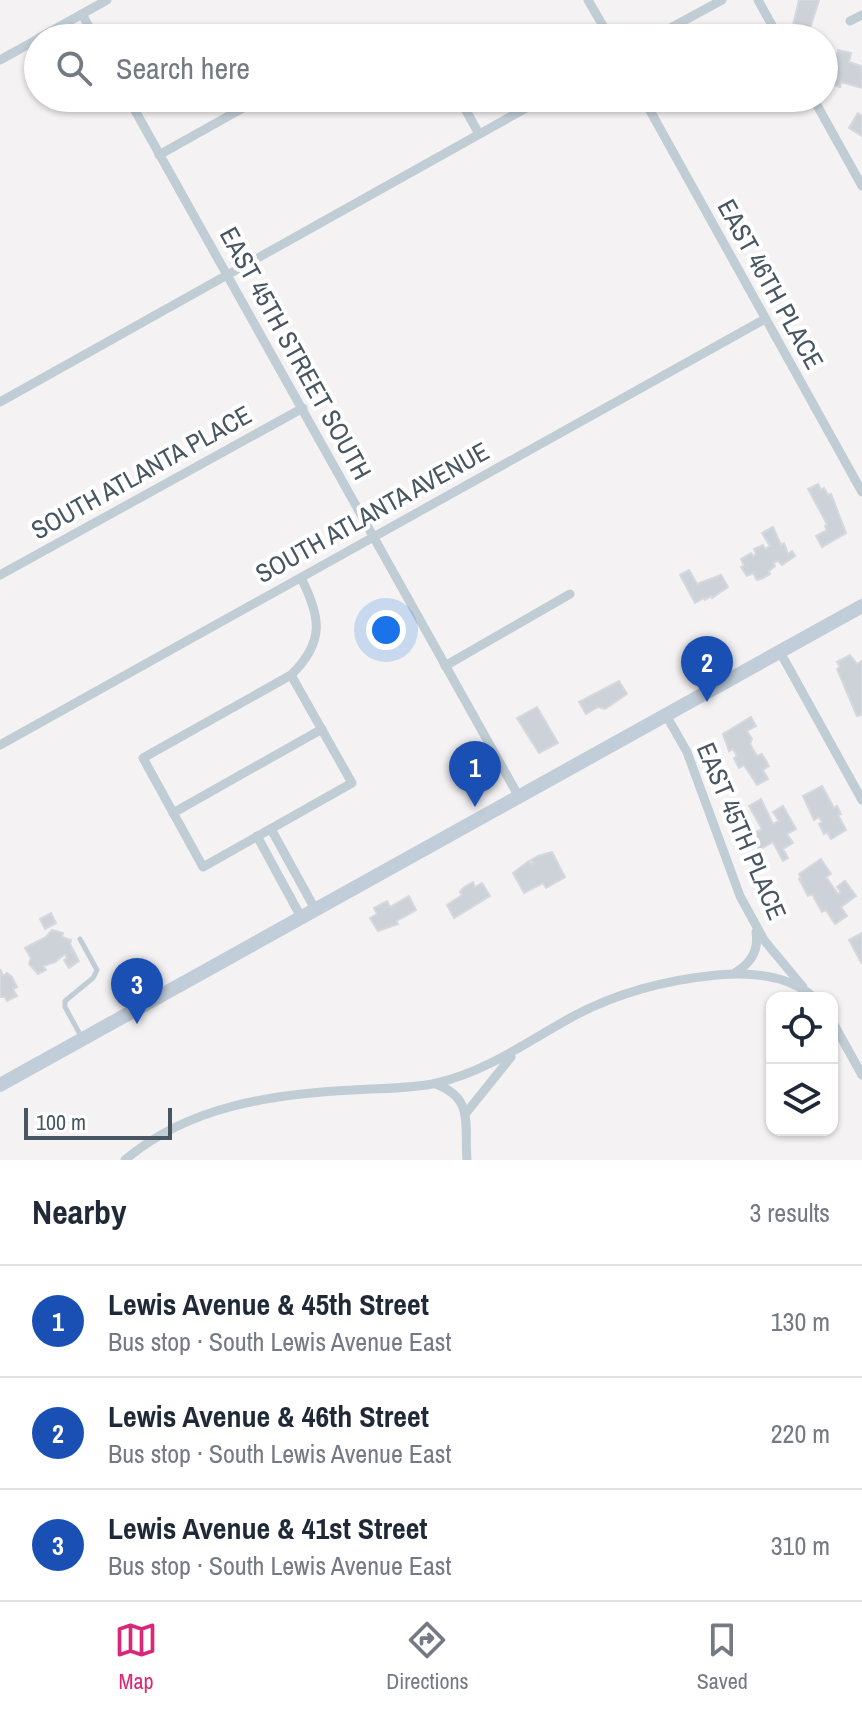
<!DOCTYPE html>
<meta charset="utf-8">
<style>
body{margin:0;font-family:"Archivo Narrow",sans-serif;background:#f2f2f3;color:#1f2937}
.controls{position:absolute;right:24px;bottom:24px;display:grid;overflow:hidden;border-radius:16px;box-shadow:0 2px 6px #0004}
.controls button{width:72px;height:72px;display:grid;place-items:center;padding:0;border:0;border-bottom:2px solid #e0e1e3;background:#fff;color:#1f2937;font:40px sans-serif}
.scale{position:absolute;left:24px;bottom:20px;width:148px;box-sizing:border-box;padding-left:8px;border:4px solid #475662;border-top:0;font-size:22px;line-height:28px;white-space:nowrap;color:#475662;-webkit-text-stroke:6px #fff;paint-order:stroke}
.you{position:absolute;left:386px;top:630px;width:28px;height:28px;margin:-20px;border:6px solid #fff;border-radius:50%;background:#1a73e8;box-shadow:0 0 0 12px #1a73e833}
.badge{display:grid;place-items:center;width:52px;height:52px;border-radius:50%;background:#db2777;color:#fff;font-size:26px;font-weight:700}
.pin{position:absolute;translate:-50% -66px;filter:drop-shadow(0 2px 4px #0008)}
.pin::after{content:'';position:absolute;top:42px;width:28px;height:24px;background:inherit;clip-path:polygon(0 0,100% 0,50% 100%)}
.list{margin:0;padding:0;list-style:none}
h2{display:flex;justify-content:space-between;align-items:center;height:104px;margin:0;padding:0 32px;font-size:34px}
h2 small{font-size:26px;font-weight:400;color:#747a83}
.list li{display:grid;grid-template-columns:52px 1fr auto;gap:24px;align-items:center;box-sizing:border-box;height:112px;padding:0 32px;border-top:2px solid #e0e1e3}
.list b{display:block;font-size:30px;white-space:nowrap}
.list p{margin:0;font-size:26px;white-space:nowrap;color:#747a83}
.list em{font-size:26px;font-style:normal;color:#747a83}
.icon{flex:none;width:44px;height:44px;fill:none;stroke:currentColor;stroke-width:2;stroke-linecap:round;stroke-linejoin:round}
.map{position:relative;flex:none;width:862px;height:1160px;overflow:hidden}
.search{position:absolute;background:#fff;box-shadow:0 2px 6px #0004;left:24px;right:24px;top:24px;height:88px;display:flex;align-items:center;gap:20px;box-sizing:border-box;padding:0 28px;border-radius:44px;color:#747a83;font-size:30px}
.sheet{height:440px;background:#fff}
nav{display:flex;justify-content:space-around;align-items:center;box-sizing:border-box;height:112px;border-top:2px solid #e0e1e3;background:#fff;font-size:22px;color:#747a83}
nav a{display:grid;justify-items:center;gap:4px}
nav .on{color:#db2777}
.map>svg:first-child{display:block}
.building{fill:#cdd1d8;stroke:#d5d8de;stroke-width:2}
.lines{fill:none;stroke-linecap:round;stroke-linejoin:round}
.lane{stroke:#c1cdd5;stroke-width:5}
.street{stroke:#c1cdd5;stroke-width:9}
.secondary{stroke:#c1ceda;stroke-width:14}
.labels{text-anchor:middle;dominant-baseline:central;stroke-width:8;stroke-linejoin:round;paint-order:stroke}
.street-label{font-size:26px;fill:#475662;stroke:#fff}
</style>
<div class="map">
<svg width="862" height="1160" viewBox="0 0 862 1160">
<rect width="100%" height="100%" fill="#f4f2f2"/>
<!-- building -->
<g class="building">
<polygon points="799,0 819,0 807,38 790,38"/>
<polygon points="838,50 851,53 849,62 861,66 862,88 841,82 840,87 824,82 824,56 836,59"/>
<polygon points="858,113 862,116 862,136 849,128"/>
<polygon points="818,484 821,490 824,488 828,495 831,494 846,533 822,547 816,536 827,530 825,526 827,524 808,489"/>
<polygon points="773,527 781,545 784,543 788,554 792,551 795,556 782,565 778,561 773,563 775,566 769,571 770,574 763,578 757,580 753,573 747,576 741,567 744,566 741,559 751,553 753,556 756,554 754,549 763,545 765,549 770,546 762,533"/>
<polygon points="689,570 697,584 721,575 728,587 712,598 711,596 705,600 704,598 695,603 680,575"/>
<polygon points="850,655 857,664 862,661 862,715 857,716 837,669 840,667 837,662"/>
<polygon points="619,681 627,694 605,709 598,707 586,714 579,702"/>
<polygon points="537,707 558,743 539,753 517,718"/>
<polygon points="751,717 756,726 747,731 752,739 750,744 757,756 762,754 769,766 763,770 768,779 757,785 744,765 739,768 734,758 737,756 733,749 729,751 723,734"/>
<polygon points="822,786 834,808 837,806 841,814 838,815 846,830 831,839 827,832 824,834 819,824 822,822 819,817 814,820 803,796"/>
<polygon points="761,799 773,824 779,821 773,812 783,806 796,829 787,834 793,843 783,849 788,858 783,861 773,842 759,850 751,835 762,829 749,806"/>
<polygon points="552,852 565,877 546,888 543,883 524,893 513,873 529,861 531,864 533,863 531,860 538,856"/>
<polygon points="821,859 831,874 826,877 838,894 841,892 837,887 845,881 856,896 841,907 847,916 835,924 826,910 822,912 812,894 808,896 799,879 801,878 799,874"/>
<polygon points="473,882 475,887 482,883 490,896 454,918 447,905 462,895 460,892 463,888"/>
<polygon points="409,896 416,910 396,921 398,924 378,931 370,918 377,914 374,908 387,901 390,907"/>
<polygon points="51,913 56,923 45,929 40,919"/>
<polygon points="52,930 63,933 62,937 71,940 70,944 79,961 69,968 64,960 67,958 65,954 55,962 43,966 46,970 38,974 29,964 31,958 25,948 46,937"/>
<polygon points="862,933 862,964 849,940"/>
<polygon points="0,969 3,976 7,973 12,977 17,987 13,989 17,996 7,1001 5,997 0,997"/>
</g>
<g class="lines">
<!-- lane -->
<polyline class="lane" points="80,939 97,970 93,978 65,1001 65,1007 82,1038"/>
<!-- street -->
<g class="street">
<polyline points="588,0 610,38"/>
<polyline points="758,0 779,38"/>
<polyline points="82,14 95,38"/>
<polyline points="850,21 862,15"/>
<polyline points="39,38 107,0"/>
<polyline points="652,38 722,0"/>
<polyline points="0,60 38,39"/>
<polyline points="128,98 519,797"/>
<polyline points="459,98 479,134"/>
<polyline points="643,98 862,492"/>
<polyline points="813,98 862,186"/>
<polyline points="159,155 259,99 273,98"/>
<polyline points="0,402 544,98"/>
<polyline points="0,575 303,408"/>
<polyline points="780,652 862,800"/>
<polyline points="445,666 570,594"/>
<path d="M291,675l61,108 -149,84 -60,-109 148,-83c34,-33 30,-58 10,-97"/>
<polyline points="666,715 687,752 740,896 764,940 803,987"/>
<polyline points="0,745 765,319"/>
<polyline points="173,813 322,729"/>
<polyline points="271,829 315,909"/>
<polyline points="257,836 301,917"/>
<path d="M736,972c15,-9 23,-22 20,-40"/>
<polyline points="832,1021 862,1075"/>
<path d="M436,1084c39,15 28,41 31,76"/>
<polyline points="466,1113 511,1057"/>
<path d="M125,1160c63,-54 148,-66 227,-70 27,-2 59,-1 85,-7 51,-12 91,-42 135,-66 46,-25 94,-37 145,-42 32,-3 67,-1 93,19"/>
</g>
<!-- secondary -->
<polyline class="secondary" points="0,1085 862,606"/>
</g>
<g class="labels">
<!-- street labels -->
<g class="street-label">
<text transform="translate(771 284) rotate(61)">EAST 46TH PLACE</text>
<text transform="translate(296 353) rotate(61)">EAST 45TH STREET SOUTH</text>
<text transform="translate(141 472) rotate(-29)">SOUTH ATLANTA PLACE</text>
<text transform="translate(372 512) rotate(-29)">SOUTH ATLANTA AVENUE</text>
<text transform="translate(742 831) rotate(67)">EAST 45TH PLACE</text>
</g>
</g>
</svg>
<div class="controls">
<button><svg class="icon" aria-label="locate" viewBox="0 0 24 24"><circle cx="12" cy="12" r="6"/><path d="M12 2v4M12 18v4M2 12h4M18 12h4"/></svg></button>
<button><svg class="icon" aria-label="layers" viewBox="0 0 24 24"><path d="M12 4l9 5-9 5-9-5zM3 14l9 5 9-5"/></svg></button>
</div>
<div class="scale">100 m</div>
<div class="you"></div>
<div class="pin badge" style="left:475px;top:807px;background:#1a4fb4">1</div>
<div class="pin badge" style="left:707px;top:702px;background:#1a4fb4">2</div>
<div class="pin badge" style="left:137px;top:1024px;background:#1a4fb4">3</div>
<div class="search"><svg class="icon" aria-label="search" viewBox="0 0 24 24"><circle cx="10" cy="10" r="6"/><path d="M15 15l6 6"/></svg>Search here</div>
</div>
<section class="sheet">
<h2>Nearby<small>3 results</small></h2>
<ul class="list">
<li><span class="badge" style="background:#1a4fb4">1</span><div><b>Lewis Avenue &amp; 45th Street</b><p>Bus stop · South Lewis Avenue East</p></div><em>130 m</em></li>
<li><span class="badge" style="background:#1a4fb4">2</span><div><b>Lewis Avenue &amp; 46th Street</b><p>Bus stop · South Lewis Avenue East</p></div><em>220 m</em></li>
<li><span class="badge" style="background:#1a4fb4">3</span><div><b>Lewis Avenue &amp; 41st Street</b><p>Bus stop · South Lewis Avenue East</p></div><em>310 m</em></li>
</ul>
</section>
<nav>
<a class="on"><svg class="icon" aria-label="map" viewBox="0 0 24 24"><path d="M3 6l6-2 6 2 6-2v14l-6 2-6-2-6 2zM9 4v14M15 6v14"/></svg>Map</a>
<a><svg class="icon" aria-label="directions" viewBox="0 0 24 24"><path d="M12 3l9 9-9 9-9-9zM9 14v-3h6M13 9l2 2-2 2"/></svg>Directions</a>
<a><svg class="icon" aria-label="saved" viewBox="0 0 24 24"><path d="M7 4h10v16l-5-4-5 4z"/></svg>Saved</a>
</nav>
